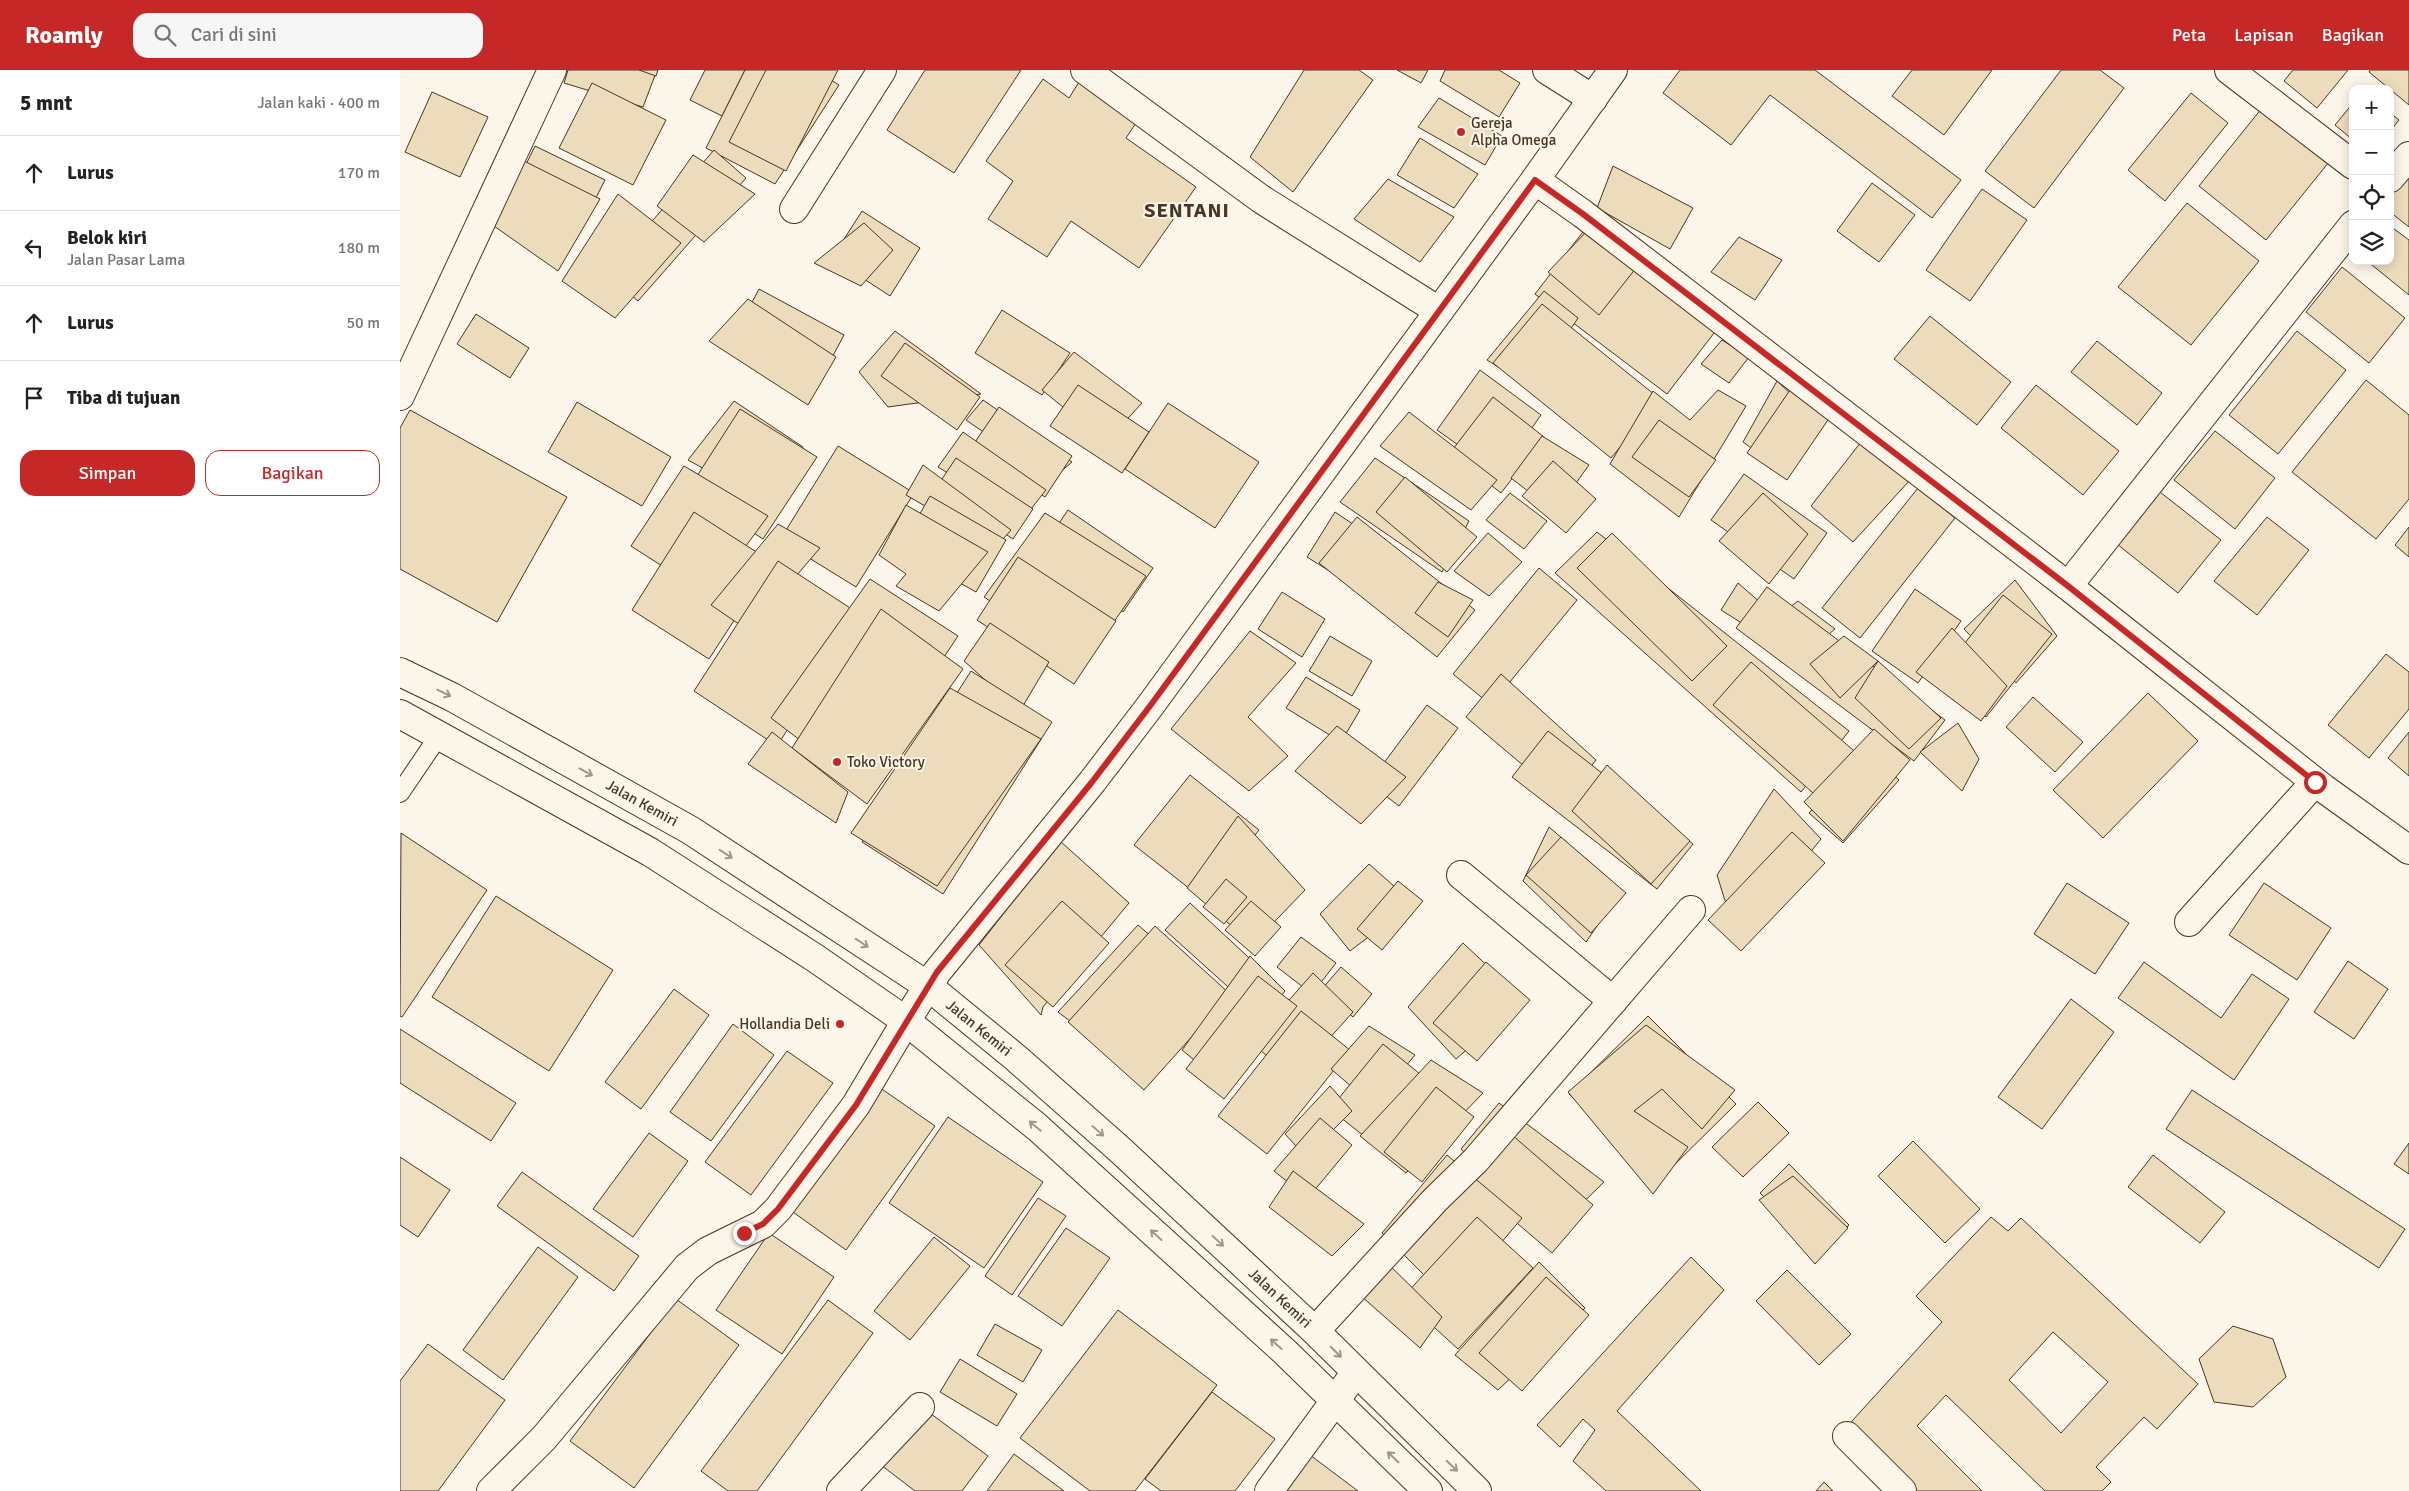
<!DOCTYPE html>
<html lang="id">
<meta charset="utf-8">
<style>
body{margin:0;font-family:Signika,sans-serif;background:#f6f6f6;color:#222}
.controls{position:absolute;right:15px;top:15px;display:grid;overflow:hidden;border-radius:10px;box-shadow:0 2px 12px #0003}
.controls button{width:45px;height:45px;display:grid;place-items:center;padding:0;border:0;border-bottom:1px solid #e0e0e0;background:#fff;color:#222;font:25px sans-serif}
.stop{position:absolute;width:15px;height:15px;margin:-11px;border:4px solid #c62828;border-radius:50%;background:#fff}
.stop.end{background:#c62828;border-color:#fff;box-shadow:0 1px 5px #0008}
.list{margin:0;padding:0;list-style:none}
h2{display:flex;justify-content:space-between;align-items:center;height:65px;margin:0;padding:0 20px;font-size:21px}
h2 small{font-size:16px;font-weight:400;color:#767676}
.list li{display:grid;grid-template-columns:32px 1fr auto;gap:15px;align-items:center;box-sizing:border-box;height:75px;padding:0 20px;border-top:1px solid #e0e0e0}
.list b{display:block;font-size:19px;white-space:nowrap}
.list p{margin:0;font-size:16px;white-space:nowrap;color:#767676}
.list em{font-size:16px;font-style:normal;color:#767676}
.actions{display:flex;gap:10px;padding:15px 20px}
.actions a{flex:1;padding:11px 0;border:1px solid #c62828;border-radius:15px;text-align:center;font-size:18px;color:#c62828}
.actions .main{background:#c62828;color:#fff}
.icon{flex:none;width:28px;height:28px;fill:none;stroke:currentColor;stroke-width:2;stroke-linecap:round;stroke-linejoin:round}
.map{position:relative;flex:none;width:2009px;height:1421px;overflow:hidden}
header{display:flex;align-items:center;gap:30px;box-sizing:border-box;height:70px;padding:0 25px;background:#c62828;color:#fff}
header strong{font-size:24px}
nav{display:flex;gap:28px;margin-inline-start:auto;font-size:18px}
.search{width:350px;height:45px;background:#f6f6f6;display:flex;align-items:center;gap:12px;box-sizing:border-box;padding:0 18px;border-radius:15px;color:#767676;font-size:19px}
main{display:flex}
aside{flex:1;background:#fff}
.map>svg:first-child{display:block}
.building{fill:#ecdcbc;stroke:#4a3520;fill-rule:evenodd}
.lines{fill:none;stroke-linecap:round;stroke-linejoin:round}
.service-casing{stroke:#4a3520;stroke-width:20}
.minor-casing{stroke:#4a3520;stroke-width:30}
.tertiary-casing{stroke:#4a3520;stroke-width:30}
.trunk-casing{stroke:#4a3520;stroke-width:30}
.service{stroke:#fbf6e9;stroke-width:18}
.minor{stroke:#fbf6e9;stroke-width:28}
.tertiary{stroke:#fbf6e9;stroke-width:28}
.trunk{stroke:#fbf6e9;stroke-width:28}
.oneway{stroke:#a29684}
.route{stroke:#c62828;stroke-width:6}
.poi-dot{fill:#c62828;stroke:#fbf6e9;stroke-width:2}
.labels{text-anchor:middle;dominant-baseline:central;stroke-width:4;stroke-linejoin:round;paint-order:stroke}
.poi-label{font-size:15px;fill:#4a3520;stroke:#fbf6e9;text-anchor:start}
.street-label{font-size:15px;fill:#4a3520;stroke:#fbf6e9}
.district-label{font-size:20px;font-weight:bold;letter-spacing:1px;fill:#4a3520;stroke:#fbf6e9}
</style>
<header>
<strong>Roamly</strong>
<div class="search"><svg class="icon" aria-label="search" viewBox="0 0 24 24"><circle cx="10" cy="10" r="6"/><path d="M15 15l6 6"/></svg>Cari di sini</div>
<nav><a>Peta</a><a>Lapisan</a><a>Bagikan</a></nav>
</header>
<main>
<aside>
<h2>5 mnt<small>Jalan kaki · 400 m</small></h2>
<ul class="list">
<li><svg class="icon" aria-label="ahead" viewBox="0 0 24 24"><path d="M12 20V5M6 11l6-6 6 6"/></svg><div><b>Lurus</b></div><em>170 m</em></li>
<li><svg class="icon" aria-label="left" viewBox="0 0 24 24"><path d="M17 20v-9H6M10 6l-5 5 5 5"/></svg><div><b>Belok kiri</b><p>Jalan Pasar Lama</p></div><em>180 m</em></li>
<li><svg class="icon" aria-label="ahead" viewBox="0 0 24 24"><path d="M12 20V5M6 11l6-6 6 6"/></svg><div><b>Lurus</b></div><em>50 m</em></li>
<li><svg class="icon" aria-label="arrive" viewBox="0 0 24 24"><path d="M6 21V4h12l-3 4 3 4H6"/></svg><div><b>Tiba di tujuan</b></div></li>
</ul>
<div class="actions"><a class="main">Simpan</a><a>Bagikan</a></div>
</aside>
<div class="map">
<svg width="2009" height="1421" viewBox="0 0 2009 1421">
<rect width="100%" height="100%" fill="#fbf6e9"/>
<!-- building -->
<g class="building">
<polygon points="168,0 257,0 243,37 164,13"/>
<polygon points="239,0 258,0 256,6"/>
<polygon points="305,0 345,0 322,46 290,30"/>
<polygon points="345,0 415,0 439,15 375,114 306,78"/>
<polygon points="366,0 438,0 386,101 329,72"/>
<polygon points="525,0 621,0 554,103 487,60"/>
<polygon points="904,0 959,0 973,10 893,122 850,87"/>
<polygon points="997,0 1028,0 1021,13"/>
<polygon points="1045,0 1099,0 1120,13 1099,47 1040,11"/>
<polygon points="1280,0 1415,0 1561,110 1532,148 1370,25 1331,75 1263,23"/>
<polygon points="1512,0 1592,0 1544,65 1492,26"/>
<polygon points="1661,0 1700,0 1724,18 1634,138 1585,101"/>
<polygon points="1893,0 1948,0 1917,38 1884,11"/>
<polygon points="1970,0 2009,0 2009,35 1969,2"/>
<polygon points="643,9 669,28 679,12 738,50 726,68 796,117 739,198 671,151 647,187 588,149 613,111 586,91"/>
<polygon points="192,13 266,50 233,115 159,78"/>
<polygon points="32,22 88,47 60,107 5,82"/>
<polygon points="1791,23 1828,53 1765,131 1728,100"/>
<polygon points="1039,28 1102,66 1085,95 1018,57"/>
<polygon points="1953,33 1953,70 1935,55"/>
<polygon points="1862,38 1929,92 1866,170 1799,116"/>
<polygon points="1990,43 1999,50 1990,61"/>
<polygon points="1020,68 1078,104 1054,138 997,105"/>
<polygon points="135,76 205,110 177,165 108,131"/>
<polygon points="314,80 346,108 238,231 206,204"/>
<polygon points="293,85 355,124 304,172 257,136"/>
<polygon points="120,89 200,129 158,201 91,154"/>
<polygon points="2009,93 2009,157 1990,142 1990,116"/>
<polygon points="1213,96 1293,138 1270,179 1197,138"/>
<polygon points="988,109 1054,147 1020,192 954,149"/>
<polygon points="1472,113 1515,145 1479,192 1437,161"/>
<polygon points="1582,119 1627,150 1570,231 1526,200"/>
<polygon points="218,124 281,173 215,248 162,211"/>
<polygon points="1787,133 1859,191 1791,275 1718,217"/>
<polygon points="462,141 520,178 490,226 432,188"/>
<polygon points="464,153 493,180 461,216 414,193"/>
<polygon points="1189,154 1321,254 1267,324 1135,224"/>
<polygon points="1990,156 2009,170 2009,225 1967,191 1990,191"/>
<polygon points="1187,161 1236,198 1199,245 1148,202"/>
<polygon points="1339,167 1382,190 1355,230 1311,202"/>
<polygon points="1942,197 2005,248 1969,293 1906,242"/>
<polygon points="359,219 444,265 412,325 327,280"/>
<polygon points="1144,221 1178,248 1152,287 1206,332 1189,354 1087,290"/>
<polygon points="348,229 436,287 408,335 309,271"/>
<polygon points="1142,234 1260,329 1211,388 1093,293"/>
<polygon points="602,240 670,283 642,325 575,283"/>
<polygon points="76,244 129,278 110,308 57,274"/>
<polygon points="1530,246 1611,312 1577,355 1494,289"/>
<polygon points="495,261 581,324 488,337 459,302"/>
<polygon points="1897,261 1946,300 1878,384 1829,345"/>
<polygon points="1322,270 1349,287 1329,313 1301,294"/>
<polygon points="1697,271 1762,323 1737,355 1671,302"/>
<polygon points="505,273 580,327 557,360 481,306"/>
<polygon points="674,282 742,333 706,372 642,320"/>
<polygon points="1080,300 1141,345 1099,404 1037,360"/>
<polygon points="1966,310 2009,345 2009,429 1976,469 1892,402"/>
<polygon points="1377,311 1408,340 1372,393 1343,372"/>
<polygon points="678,315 749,362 722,403 650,356"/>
<polygon points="1636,315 1719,381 1683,425 1601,358"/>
<polygon points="1318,320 1346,336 1279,447 1210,394 1253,321 1290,350"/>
<polygon points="1390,320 1430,347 1387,410 1347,383"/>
<polygon points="1093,327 1144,367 1101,423 1050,383"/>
<polygon points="583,330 672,392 652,409 566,350"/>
<polygon points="334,331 403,377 369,435 288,390"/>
<polygon points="177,332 271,387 242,436 148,382"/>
<polygon points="768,333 859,392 815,458 725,399"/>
<polygon points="599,337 672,386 645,427 571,378"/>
<polygon points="340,339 417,387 363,469 288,420"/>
<polygon points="10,340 167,427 97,552 0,499 0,358"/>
<polygon points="1009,342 1097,410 1071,440 980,376"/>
<polygon points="1259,350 1316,390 1289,427 1232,387"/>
<polygon points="1815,361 1875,408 1835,459 1774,410"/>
<polygon points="563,362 646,420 623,449 538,397"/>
<polygon points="1142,366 1189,395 1155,442 1111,408"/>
<polygon points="1461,372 1511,409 1453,472 1411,436"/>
<polygon points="438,376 514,423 456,517 380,470"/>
<polygon points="556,388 633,439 613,469 536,418"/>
<polygon points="975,388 1069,451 1042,502 940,432"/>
<polygon points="1153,391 1196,429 1166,463 1122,426"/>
<polygon points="523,395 611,460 596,477 506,425"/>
<polygon points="284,396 368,446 309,526 231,476"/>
<polygon points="1344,404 1427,463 1394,509 1311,450"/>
<polygon points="1005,407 1077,467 1047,502 976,442"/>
<polygon points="1518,418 1555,448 1460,568 1422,538"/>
<polygon points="1760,422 1821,470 1778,523 1717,474"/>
<polygon points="1110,423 1147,451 1124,479 1086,450"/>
<polygon points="1363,423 1408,464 1369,514 1319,471"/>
<polygon points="530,426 606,470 576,522 500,479"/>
<polygon points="506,435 588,482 539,541 496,516 506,504 479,485"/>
<polygon points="668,440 753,498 723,542 638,484"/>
<polygon points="294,442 372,492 309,589 232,540"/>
<polygon points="935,442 1025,503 998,544 907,487"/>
<polygon points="645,443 746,506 685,593 584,527"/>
<polygon points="957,447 1075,540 1037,587 919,493"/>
<polygon points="1867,447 1909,480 1857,545 1814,511"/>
<polygon points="378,454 420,478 349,561 311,535"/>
<polygon points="2009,457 2009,487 1995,475"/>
<polygon points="1197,462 1449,661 1401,722 1155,503"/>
<polygon points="1088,463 1122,492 1089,526 1054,501"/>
<polygon points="1212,463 1327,576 1292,611 1177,498"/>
<polygon points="618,487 716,551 674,614 577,550"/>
<polygon points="378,491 461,545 377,676 294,621"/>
<polygon points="1139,498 1177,530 1091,635 1053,604"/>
<polygon points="470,509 558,566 459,715 371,648"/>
<polygon points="1615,510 1657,566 1616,613 1564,559"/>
<polygon points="1038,512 1073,530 1048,567 1015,543"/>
<polygon points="1338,513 1377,547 1398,531 1435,559 1399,589 1321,540"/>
<polygon points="1367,517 1545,650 1514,691 1336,558"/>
<polygon points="1515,519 1561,551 1518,613 1472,581"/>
<polygon points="882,522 925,549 902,587 858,559"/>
<polygon points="1603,525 1652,564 1586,647 1537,608"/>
<polygon points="481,539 563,599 467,734 392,678"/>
<polygon points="590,553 649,592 620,641 564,591"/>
<polygon points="1552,558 1607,616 1581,651 1516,602"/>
<polygon points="850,561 896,593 848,647 888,686 849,721 771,659"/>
<polygon points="930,566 972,591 952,626 909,601"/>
<polygon points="1444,566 1478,591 1440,628 1410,594"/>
<polygon points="1986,584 2009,602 2009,639 1969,688 1928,655"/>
<polygon points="1478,591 1541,648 1509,679 1455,628"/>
<polygon points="1351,592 1460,686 1465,680 1499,710 1443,773 1409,743 1421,730 1313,635"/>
<polygon points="571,601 652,652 543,824 462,772"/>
<polygon points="1101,604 1196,690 1164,730 1066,647"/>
<polygon points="906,607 960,640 941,672 886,638"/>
<polygon points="550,618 641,669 537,816 451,763"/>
<polygon points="1748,623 1798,671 1703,768 1653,720"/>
<polygon points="1633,627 1683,672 1655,702 1606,657"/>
<polygon points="1027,635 1058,658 999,736 969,713"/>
<polygon points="1558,653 1579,689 1562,721 1520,682"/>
<polygon points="937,656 1006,707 961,754 895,701"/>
<polygon points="1474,659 1510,690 1443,771 1404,732"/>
<polygon points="1148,661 1293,774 1257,819 1112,707"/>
<polygon points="372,662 448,722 436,753 348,694"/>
<polygon points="2009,662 2009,706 1988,688"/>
<polygon points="1207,695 1290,771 1251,814 1172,741"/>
<polygon points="790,705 859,760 804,830 734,775"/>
<polygon points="1374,719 1421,769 1338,872 1317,805"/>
<polygon points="838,746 905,820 853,874 787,818"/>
<polygon points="1149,757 1222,820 1186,872 1123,811"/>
<polygon points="1392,762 1425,793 1341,881 1308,850"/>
<polygon points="1,763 87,820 2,947 0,946"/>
<polygon points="1161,767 1226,823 1191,863 1126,805"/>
<polygon points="660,771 729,833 643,937 641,945 579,875"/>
<polygon points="969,794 1013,833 950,881 920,844"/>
<polygon points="826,809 847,827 824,854 803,837"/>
<polygon points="998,811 1023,831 982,880 957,859"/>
<polygon points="1667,813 1729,853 1695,904 1634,864"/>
<polygon points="1864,813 1931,858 1897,910 1829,865"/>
<polygon points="96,826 213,900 149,1001 32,927"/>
<polygon points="662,831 709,873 653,937 605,895"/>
<polygon points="851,831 881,857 855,886 825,860"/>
<polygon points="790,833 861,899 837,925 765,860"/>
<polygon points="738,855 783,894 716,986 658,942"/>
<polygon points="755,856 830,924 744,1020 668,952"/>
<polygon points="901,867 936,893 912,924 877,897"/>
<polygon points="1063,873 1124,930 1056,989 1008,937"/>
<polygon points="850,886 885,921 815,1007 782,980"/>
<polygon points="1948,891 1988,919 1954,969 1914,942"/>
<polygon points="1086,892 1130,930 1077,991 1033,953"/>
<polygon points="1744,892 1821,948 1852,904 1889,929 1834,1010 1718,928"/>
<polygon points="941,897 972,924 953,947 921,920"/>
<polygon points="913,903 953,942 892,1010 852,972"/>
<polygon points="858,906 897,936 824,1029 786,999"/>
<polygon points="274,919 309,945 241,1039 205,1012"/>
<polygon points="1671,929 1714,962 1642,1059 1598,1027"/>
<polygon points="901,941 950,980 867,1084 818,1046"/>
<polygon points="1248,946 1336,1034 1257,1112 1169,1024"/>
<polygon points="333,954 374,985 311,1071 270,1042"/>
<polygon points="1246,955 1335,1020 1302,1059 1262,1019 1234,1041 1288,1077 1253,1124 1168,1022"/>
<polygon points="969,956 1015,985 973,1035 931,999"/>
<polygon points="0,959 116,1033 91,1071 0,1013"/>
<polygon points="983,974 1036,1017 984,1082 930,1039"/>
<polygon points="387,981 433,1013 351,1125 305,1092"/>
<polygon points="1031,990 1083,1023 1006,1103 960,1066"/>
<polygon points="930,1016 952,1041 906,1087 885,1064"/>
<polygon points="479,1017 535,1056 446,1180 390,1140"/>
<polygon points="1036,1017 1074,1047 1022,1112 984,1082"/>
<polygon points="1792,1020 2005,1159 1979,1198 1766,1059"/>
<polygon points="1358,1032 1389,1063 1343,1107 1312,1077"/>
<polygon points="1099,1033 1204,1112 1149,1166 1061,1079"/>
<polygon points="548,1047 643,1112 584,1198 489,1133"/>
<polygon points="920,1048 952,1075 908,1128 874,1101"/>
<polygon points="249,1063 288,1091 233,1167 193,1139"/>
<polygon points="1112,1065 1193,1135 1152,1183 1070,1113"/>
<polygon points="1513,1071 1580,1139 1545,1173 1478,1106"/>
<polygon points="2009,1073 2009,1104 1994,1094"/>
<polygon points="1047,1085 1122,1148 1051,1232 982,1163"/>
<polygon points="1753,1085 1825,1142 1800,1173 1728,1117"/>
<polygon points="0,1087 50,1120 18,1167 0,1155"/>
<polygon points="1389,1094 1449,1155 1421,1183 1360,1123"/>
<polygon points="893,1101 964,1154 932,1186 869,1137"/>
<polygon points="122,1102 239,1186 214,1221 97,1136"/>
<polygon points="1393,1106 1448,1158 1415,1194 1359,1130"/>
<polygon points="638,1128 666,1146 612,1225 585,1206"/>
<polygon points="1077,1147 1133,1198 1058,1279 1002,1228"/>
<path d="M1591,1147l17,14 13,-13 177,166 -41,45 -13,-12 -48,50 15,15 -9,9h-57l-99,-96 -29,31 65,65h-76l-64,-59 100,-110 -26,-26zM1653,1262l55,50 -47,51 -52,-53z"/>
<polygon points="666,1158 710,1188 662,1256 618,1226"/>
<polygon points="369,1163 434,1207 382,1284 316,1240"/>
<polygon points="534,1167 570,1196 510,1270 474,1241"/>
<polygon points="138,1177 178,1207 103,1310 63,1280"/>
<polygon points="972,1178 1042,1247 1020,1278 943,1210"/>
<polygon points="1291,1187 1324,1220 1217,1341 1301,1421 1206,1421 1173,1391 1195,1360 1183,1349 1160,1377 1137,1355"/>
<polygon points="1139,1192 1185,1238 1098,1320 1055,1285"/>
<polygon points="1387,1200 1451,1264 1419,1295 1356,1231"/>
<polygon points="1146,1207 1189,1245 1122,1321 1079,1283"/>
<polygon points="276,1229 339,1275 234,1418 170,1371"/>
<polygon points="428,1230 473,1263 357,1421 328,1421 301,1401"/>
<polygon points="718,1240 817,1315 735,1421 690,1421 620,1368"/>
<polygon points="595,1254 642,1280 623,1312 577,1285"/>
<polygon points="1833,1256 1873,1269 1886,1307 1853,1337 1814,1332 1799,1289"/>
<polygon points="28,1274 105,1330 38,1421 0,1421 0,1311"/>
<polygon points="560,1289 617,1324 597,1356 540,1322"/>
<polygon points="812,1322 875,1369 835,1421 761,1421 745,1409"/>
<polygon points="523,1338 588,1386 562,1421 515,1421 481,1395"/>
<polygon points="614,1384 664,1421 587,1421"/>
<polygon points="910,1385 958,1421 883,1421"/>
<polygon points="1424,1412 1433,1421 1416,1421"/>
</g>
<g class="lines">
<defs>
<polyline id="service" points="0,723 40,664"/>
<g id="minor">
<polyline points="685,0 861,129 1039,241"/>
<polyline points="1147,0 1193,29"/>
<polyline points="1829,0 1953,95"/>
<polyline points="1990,108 2009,86"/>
<polyline points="1135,110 1183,144 1668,516 1923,718 2009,780"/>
<polyline points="394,139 482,0"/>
<polyline points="0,326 152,0"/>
<polyline points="1668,516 1953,155"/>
<polyline points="1061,805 1213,931"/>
<polyline points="1789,852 1915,712"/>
<polyline points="915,1261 1035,1130 1076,1090 1291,840"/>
<polyline points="1447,1366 1502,1421"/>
<polyline points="91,1421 144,1368 287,1197 308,1181 363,1154 378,1139 456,1035 506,951"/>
<polyline points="441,1421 520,1337"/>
<polyline points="869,1421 956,1302"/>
</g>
<polyline id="tertiary" points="506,951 537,902 692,712 750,636 1135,110 1213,0"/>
<g id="trunk">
<polyline points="0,602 52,627 290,760 528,916 616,988 718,1078 915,1261 1077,1421"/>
<polyline points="0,644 250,782 415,888 506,951 637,1057 884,1281 1028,1421"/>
</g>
</defs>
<!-- service casing -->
<use href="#service" class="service-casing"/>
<!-- minor casing -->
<use href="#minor" class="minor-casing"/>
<!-- tertiary casing -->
<use href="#tertiary" class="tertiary-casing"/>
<!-- trunk casing -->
<use href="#trunk" class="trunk-casing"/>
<!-- service -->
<use href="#service" class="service"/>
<!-- minor -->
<use href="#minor" class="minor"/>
<!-- tertiary -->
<use href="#tertiary" class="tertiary"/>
<!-- trunk -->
<use href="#trunk" class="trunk"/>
</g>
<!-- one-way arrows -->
<defs><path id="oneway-shaft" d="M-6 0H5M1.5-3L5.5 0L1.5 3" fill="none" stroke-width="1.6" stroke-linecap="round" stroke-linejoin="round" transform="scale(1.25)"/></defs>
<g class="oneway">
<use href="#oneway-shaft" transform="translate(44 623) rotate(26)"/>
<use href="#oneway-shaft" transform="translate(186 702) rotate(29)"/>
<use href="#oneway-shaft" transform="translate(326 784) rotate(33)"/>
<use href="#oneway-shaft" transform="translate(462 873) rotate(34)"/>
<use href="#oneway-shaft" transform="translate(635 1056) rotate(-140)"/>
<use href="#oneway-shaft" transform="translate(698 1061) rotate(41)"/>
<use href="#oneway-shaft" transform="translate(756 1165) rotate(-138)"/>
<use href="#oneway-shaft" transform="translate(818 1171) rotate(43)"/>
<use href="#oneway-shaft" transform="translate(876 1274) rotate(-138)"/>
<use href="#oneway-shaft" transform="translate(936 1282) rotate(45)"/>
<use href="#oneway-shaft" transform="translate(993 1387) rotate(-136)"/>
<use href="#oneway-shaft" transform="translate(1052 1396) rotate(44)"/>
</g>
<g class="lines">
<!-- route -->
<polyline class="route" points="344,1163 363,1154 378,1139 456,1035 537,902 692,712 750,636 1135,110 1183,144 1668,516 1915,712"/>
</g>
<!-- markers -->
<g class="poi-dot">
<circle cx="1061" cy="62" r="5"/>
<circle cx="437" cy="692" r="5"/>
<circle cx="440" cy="954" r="5"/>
</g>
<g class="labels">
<!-- poi labels -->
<g class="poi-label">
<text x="1071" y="53">Gereja<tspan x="1071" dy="17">Alpha Omega</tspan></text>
<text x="447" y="692">Toko Victory</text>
<text x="430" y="954" text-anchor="end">Hollandia Deli</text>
</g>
<!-- street labels -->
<g class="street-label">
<text transform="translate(242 733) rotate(29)">Jalan Kemiri</text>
<text transform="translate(579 958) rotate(39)">Jalan Kemiri</text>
<text transform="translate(880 1228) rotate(43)">Jalan Kemiri</text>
</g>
<!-- district labels -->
<g class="district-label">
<text x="787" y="140">SENTANI</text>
</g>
</g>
</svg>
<div class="controls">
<button>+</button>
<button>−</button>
<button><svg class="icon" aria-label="locate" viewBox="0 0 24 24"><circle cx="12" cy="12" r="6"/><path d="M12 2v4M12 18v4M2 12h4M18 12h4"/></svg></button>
<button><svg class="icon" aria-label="layers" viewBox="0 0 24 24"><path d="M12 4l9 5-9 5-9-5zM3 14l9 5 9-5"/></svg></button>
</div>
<div class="stop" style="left:1915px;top:712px"></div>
<div class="stop end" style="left:344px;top:1163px"></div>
</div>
</main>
